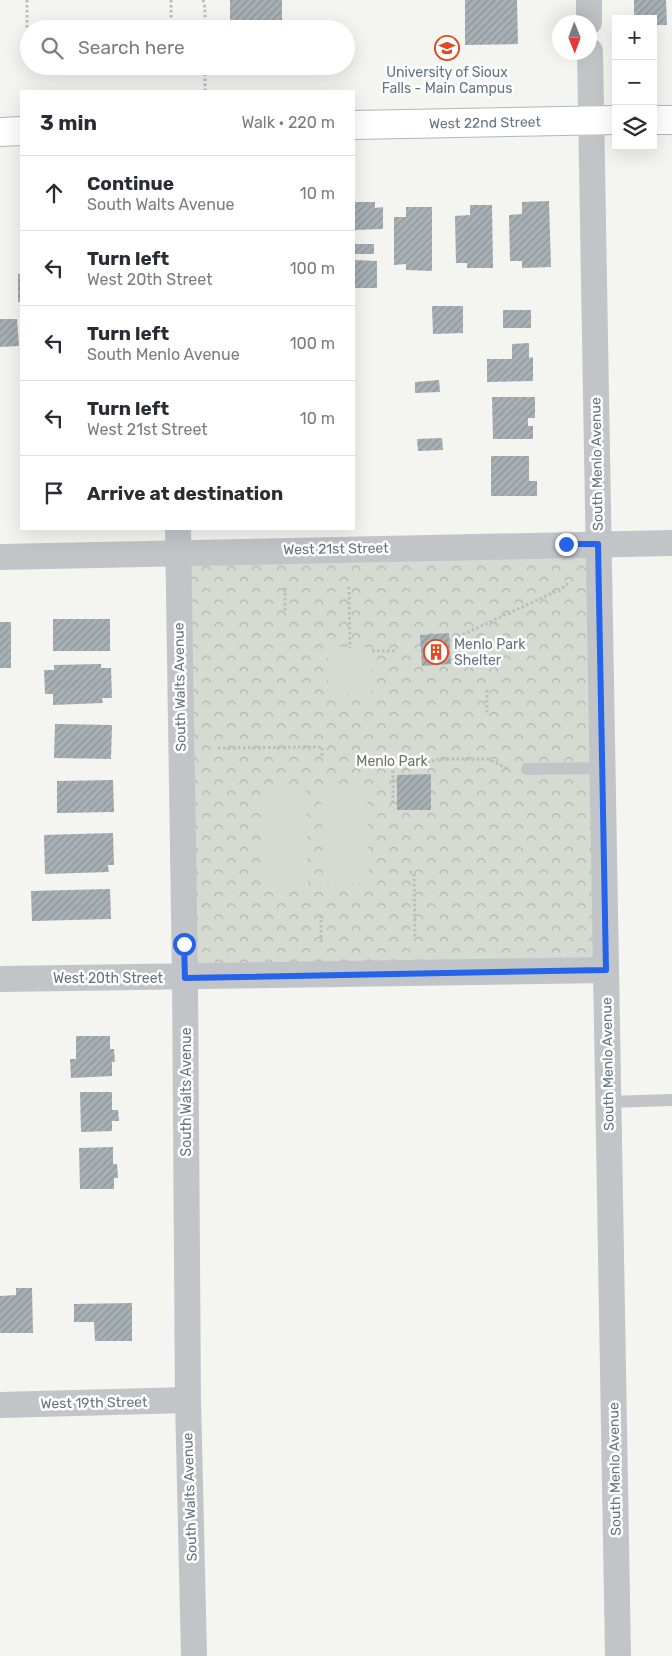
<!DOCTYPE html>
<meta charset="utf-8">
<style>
body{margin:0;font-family:Rubik,sans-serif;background:#f7f7f7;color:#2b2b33}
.controls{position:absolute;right:15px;top:15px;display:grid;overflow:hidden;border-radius:0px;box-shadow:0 5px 20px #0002}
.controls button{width:45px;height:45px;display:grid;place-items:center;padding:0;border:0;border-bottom:1px solid #e1e1e2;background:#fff;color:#2b2b33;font:25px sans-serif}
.compass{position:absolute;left:552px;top:15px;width:45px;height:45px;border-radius:50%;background:#fff;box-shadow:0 5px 20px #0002;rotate:179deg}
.stop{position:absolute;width:15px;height:15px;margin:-11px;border:4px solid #2563eb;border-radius:50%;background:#fff}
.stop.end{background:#2563eb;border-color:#fff;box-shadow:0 1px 5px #0008}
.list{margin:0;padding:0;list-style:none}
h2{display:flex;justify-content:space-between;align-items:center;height:65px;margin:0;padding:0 20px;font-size:21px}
h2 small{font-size:16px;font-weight:400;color:#7c7c81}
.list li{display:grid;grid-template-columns:32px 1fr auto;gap:15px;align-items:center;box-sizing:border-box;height:75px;padding:0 20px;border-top:1px solid #e1e1e2}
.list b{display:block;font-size:19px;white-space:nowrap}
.list p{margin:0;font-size:16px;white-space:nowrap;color:#7c7c81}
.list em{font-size:16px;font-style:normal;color:#7c7c81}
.icon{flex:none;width:28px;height:28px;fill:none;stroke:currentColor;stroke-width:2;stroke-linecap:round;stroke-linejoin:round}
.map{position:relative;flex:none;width:672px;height:1656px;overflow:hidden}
.search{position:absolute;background:#fff;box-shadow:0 5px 20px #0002;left:20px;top:20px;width:335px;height:55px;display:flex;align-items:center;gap:12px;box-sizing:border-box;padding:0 18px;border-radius:28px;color:#7c7c81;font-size:19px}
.panel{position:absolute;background:#fff;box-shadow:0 5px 20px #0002;left:20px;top:90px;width:335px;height:440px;border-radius:0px}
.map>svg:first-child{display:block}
.park{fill:url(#park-crowns)}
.pitch{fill:#d5dbd1}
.building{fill:url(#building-hatch)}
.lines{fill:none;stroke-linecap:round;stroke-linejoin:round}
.secondary-casing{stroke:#b1b7bb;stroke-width:30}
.path{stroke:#bbbdbf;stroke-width:3;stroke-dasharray:2.5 2.5;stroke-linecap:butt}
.lane{stroke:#c1c5c8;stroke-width:12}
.street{stroke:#c1c5c8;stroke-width:26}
.secondary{stroke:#fff;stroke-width:28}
.route{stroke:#2563eb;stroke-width:6}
.labels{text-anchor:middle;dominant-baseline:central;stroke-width:5;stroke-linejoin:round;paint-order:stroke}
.poi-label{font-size:14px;fill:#637581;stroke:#fff}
.street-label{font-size:14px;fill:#637581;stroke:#fff}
.park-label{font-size:14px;fill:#677862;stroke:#fff}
</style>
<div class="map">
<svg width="672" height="1656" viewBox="0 0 672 1656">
<defs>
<pattern id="park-crowns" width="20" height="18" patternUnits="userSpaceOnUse" patternTransform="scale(1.25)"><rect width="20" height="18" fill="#d5dbd1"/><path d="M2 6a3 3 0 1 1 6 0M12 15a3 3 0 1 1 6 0" fill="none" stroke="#b0b6af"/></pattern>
<pattern id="building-hatch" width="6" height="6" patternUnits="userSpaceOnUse" patternTransform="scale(1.25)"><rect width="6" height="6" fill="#a7b0b5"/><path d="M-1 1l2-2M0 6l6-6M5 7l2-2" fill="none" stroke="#8c9499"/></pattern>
</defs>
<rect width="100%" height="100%" fill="#f4f4f0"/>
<!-- park -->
<polygon class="park" points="598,544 606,970 185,978 178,553"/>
<!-- pitch -->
<g class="pitch">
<polygon points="372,647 372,693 328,694 328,647"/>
<polygon points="367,784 369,884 323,885 321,785"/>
<polygon points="306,786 308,886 262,887 260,787"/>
</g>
<!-- building -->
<g class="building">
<rect x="230" y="0" width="52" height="29"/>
<polygon points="465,0 517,0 518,44 465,45"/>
<polygon points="634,0 666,0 667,25 653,25 653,19 634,19"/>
<polygon points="549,201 551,267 522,268 522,261 510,261 509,215 522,214 522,202"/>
<polygon points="354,202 375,202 375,208 383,207 383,229 354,230"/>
<polygon points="470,205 492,205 493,268 467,268 467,263 456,263 455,216 470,215"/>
<polygon points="406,207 432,207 432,271 406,270 406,264 394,265 394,217 406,217"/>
<rect x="354" y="244" width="20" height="10"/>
<polygon points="354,260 377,261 377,288 354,288"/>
<rect x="18" y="274" width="3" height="28"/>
<polygon points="432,306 463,306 463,333 433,334"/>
<rect x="503" y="310" width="28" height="18"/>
<polygon points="0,319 17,319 19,346 0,347"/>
<polygon points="529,343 529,358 533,357 533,381 487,382 487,359 512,359 512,344"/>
<polygon points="439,380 440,392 415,393 415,382"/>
<polygon points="492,397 535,397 535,418 528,418 528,426 533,426 533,439 493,439"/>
<polygon points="442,438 443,450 418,451 417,439"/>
<polygon points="491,456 529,456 529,481 537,481 537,496 491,496"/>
<rect x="53" y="619" width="57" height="32"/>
<rect x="0" y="622" width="11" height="46"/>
<polygon points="449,633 451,664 422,666 420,635"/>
<polygon points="101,664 101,668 111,668 112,698 102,698 103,703 53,705 53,694 45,694 44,670 54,670 54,665"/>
<polygon points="55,724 112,725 111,759 54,758"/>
<polygon points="431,774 431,810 397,810 397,775"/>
<polygon points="113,780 114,812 57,813 57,781"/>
<polygon points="113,833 114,865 108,865 109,872 45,874 44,835"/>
<polygon points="110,889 111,919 32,921 31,891"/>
<polygon points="76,1036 110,1036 110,1049 114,1049 115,1062 112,1062 112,1076 71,1078 70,1059 76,1059"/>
<polygon points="80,1092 112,1092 112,1110 118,1110 119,1121 112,1121 112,1131 81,1132"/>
<polygon points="113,1147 113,1164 117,1164 118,1178 114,1178 114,1189 80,1189 79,1148"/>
<polygon points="16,1288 32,1288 33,1333 0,1333 0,1296 16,1295"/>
<polygon points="132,1303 132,1341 95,1341 94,1322 74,1322 74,1304"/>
</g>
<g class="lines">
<defs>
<g id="secondary">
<polyline points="653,120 672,120"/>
<path id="s1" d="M354,125l262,-5"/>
<polyline points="0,132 21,131"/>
</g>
</defs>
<!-- secondary casing -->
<use href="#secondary" class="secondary-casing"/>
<!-- path -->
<g class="path">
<polyline points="27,0 27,55"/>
<polyline points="171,0 171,29"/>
<polyline points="203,0 205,8 205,29"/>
<polyline points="205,91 205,66"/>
<polyline points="349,587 350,648"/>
<polyline points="285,588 285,612"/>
<polyline points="449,641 561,589 568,583"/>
<polyline points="372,651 397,651"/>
<polyline points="487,690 487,714"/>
<polyline points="218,748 322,747 322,758"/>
<polyline points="393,803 393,762 427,762 441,759 488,759 508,769"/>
<polyline points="410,872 414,873 415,939"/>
<polyline points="321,915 321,942"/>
</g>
<!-- lane -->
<g class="lane">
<polyline points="527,769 602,768"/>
<polyline points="608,1102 672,1100"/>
</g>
<!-- street -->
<g class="street">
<polyline points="589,0 589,22"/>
<polyline points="590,51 618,1656"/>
<polyline points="178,529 185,978 188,1400 194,1656"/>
<polyline points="0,557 672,543"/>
<polyline points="0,979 606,970"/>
<polyline points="0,1405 188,1400"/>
</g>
<!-- secondary -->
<use href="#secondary" class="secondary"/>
</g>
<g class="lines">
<!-- route -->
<polyline class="route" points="184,944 185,978 606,970 598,544 566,544"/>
</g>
<!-- icons -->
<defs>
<symbol id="university-ring" viewBox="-11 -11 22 22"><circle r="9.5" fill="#fff" stroke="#e34821" stroke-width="1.5"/><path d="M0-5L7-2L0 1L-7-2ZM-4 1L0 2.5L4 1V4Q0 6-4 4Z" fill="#e34821"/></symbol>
<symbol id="building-ring" viewBox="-11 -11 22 22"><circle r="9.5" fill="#fff" stroke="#e34821" stroke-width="1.5"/><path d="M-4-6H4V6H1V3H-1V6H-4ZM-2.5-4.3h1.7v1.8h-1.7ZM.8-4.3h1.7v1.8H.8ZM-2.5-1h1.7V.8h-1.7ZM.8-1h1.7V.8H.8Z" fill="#e34821"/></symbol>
</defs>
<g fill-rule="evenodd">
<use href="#university-ring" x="433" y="34" width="28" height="28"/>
<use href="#building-ring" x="422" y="638" width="28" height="28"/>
</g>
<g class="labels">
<!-- poi labels -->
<g class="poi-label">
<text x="447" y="72">University of Sioux<tspan x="447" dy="16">Falls - Main Campus</tspan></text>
<text x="454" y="644" text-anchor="start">Menlo Park<tspan x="454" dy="16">Shelter</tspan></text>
</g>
<!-- street labels -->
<g class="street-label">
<text stroke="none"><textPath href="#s1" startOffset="131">West 22nd Street</textPath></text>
<text transform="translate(597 464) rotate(-91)">South Menlo Avenue</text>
<text transform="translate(336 549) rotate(-1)">West 21st Street</text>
<text transform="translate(180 687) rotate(-91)">South Walts Avenue</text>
<text x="108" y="978">West 20th Street</text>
<text transform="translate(608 1064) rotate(-91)">South Menlo Avenue</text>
<text transform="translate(186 1092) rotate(-90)">South Walts Avenue</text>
<text transform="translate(94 1403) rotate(-1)">West 19th Street</text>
<text transform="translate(615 1469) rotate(-91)">South Menlo Avenue</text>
<text transform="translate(190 1497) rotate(-92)">South Walts Avenue</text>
</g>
<!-- park labels -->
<g class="park-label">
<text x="392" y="761">Menlo Park</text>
</g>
</g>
</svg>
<div class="controls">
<button>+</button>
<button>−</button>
<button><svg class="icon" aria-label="layers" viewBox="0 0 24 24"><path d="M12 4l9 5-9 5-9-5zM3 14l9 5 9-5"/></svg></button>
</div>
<svg class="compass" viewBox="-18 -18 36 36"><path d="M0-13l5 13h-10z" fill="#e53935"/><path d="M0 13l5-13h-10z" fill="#7c7c81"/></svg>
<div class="stop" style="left:184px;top:944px"></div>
<div class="stop end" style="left:566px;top:544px"></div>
<div class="search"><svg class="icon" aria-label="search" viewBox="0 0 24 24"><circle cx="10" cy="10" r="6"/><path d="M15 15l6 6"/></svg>Search here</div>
<section class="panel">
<h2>3 min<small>Walk · 220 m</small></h2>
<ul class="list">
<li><svg class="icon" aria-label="ahead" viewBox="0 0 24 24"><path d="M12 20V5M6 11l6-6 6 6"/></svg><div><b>Continue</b><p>South Walts Avenue</p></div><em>10 m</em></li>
<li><svg class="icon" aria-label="left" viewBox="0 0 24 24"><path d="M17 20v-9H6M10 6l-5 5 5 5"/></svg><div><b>Turn left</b><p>West 20th Street</p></div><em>100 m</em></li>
<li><svg class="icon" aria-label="left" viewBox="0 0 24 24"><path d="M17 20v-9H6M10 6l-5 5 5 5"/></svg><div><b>Turn left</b><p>South Menlo Avenue</p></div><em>100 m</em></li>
<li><svg class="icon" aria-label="left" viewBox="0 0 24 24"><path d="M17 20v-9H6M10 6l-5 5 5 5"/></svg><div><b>Turn left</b><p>West 21st Street</p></div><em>10 m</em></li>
<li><svg class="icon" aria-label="arrive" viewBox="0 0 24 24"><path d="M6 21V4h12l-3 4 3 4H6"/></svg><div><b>Arrive at destination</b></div></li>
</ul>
</section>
</div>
